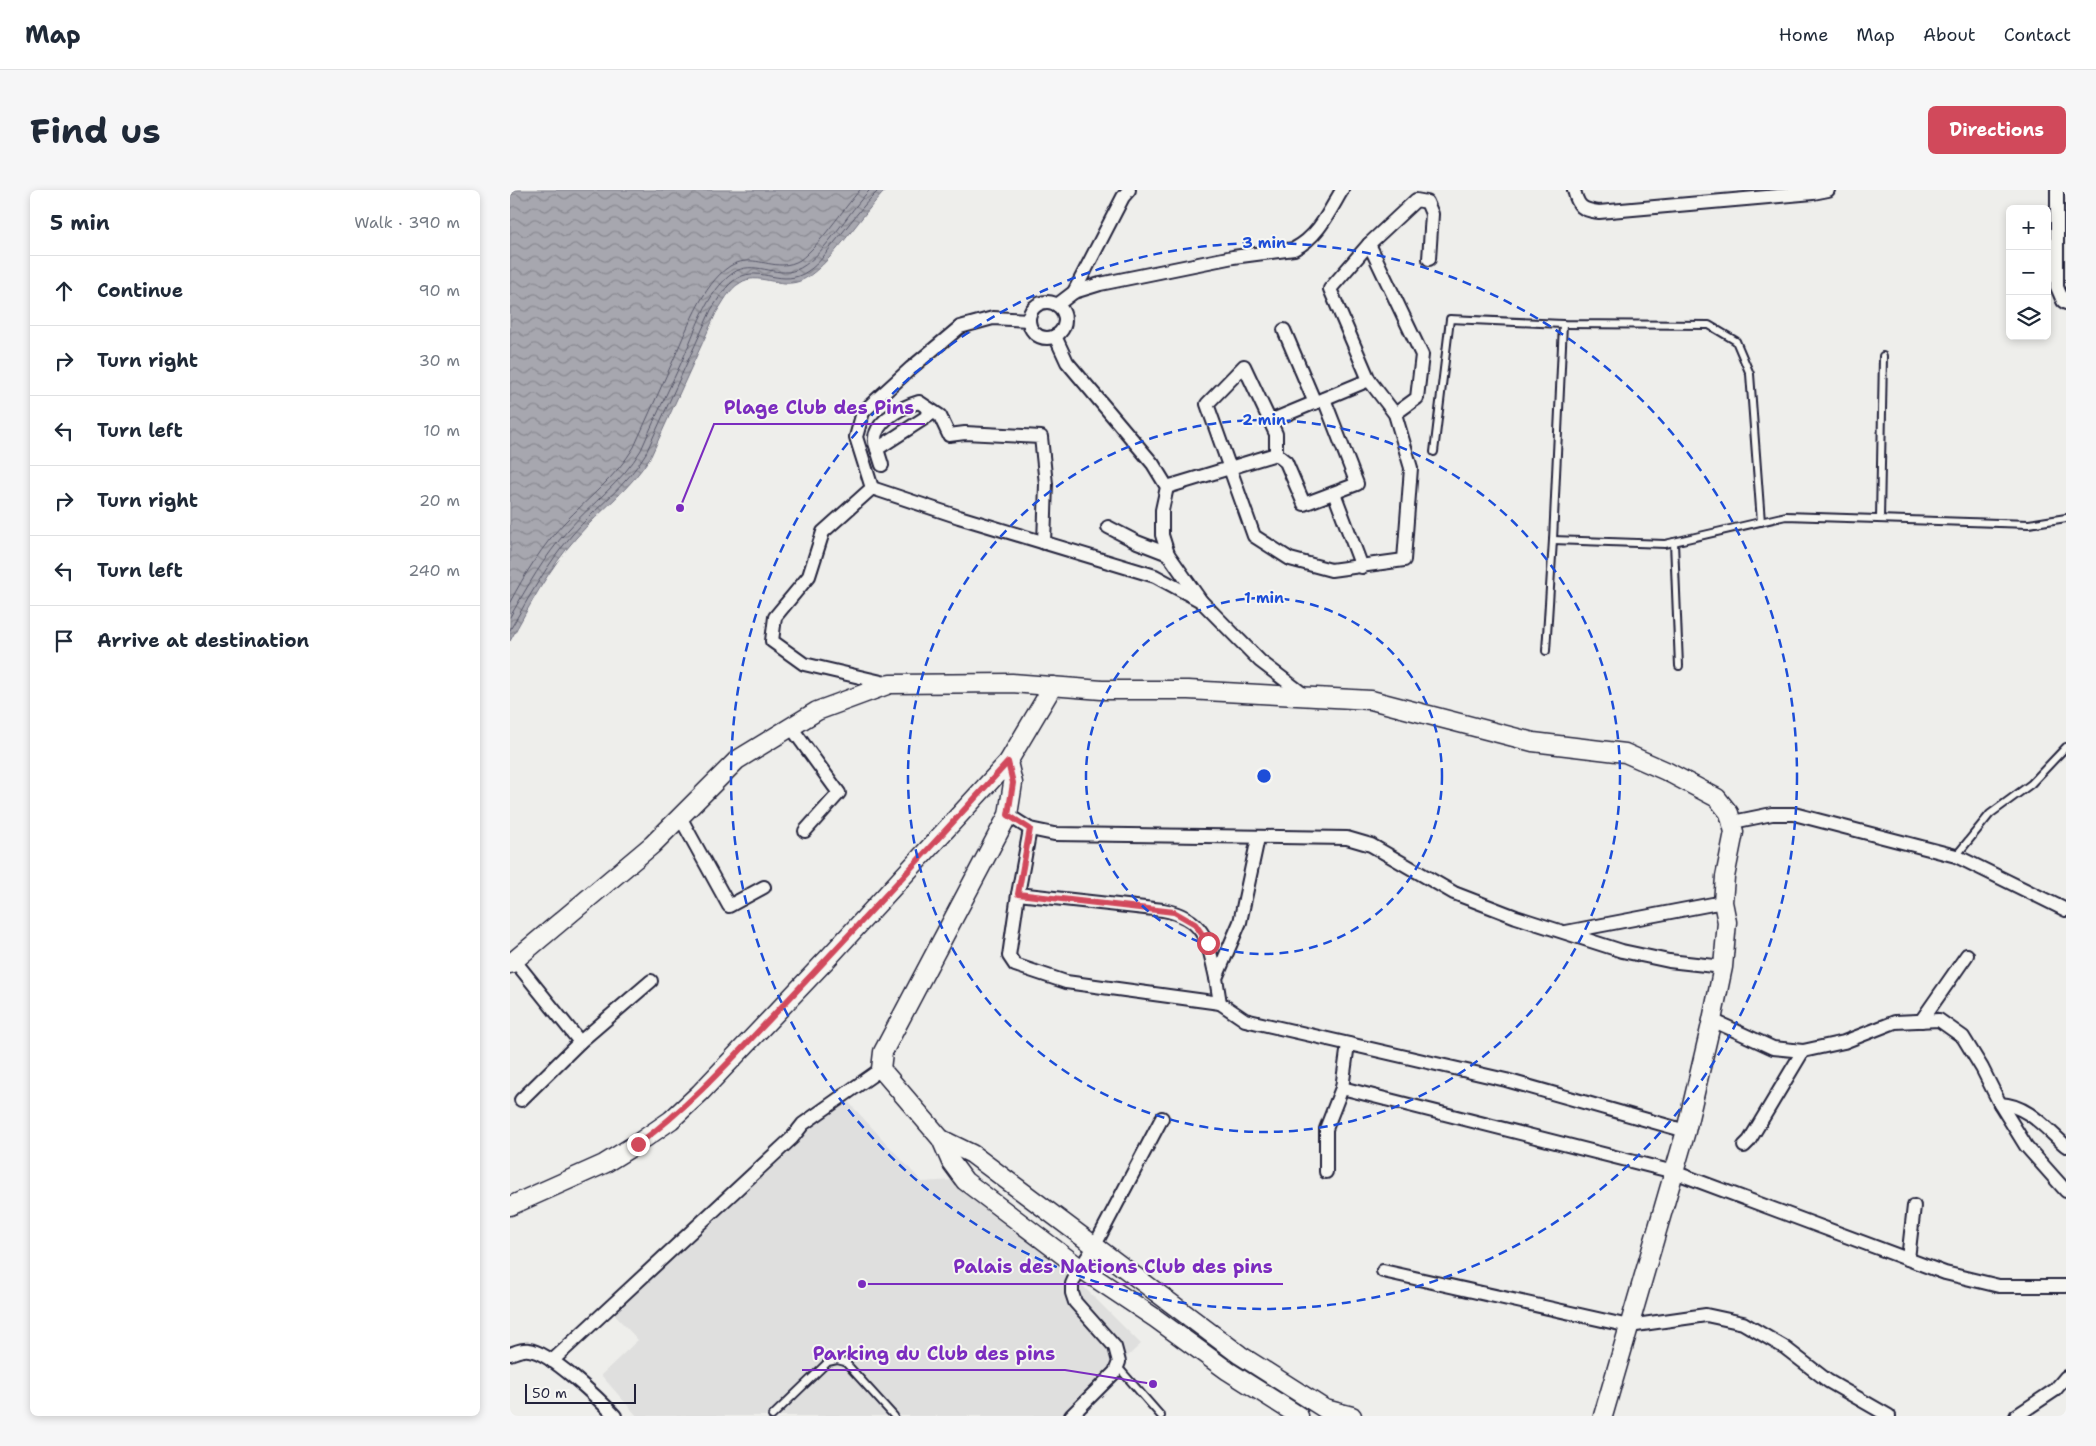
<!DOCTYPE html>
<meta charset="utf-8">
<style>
body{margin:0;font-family:"Shantell Sans",sans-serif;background:#f6f6f7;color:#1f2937}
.controls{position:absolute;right:15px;top:15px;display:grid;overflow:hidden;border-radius:8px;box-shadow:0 2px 8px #0003}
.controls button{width:45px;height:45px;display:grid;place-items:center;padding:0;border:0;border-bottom:1px solid #e0e1e3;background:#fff;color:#1f2937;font:25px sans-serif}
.scale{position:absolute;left:15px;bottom:12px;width:111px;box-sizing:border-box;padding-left:5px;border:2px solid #22223b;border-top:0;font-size:14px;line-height:18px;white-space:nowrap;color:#22223b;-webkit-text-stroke:4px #f6f6f2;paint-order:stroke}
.stop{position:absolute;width:15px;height:15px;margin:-11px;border:4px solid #d1495b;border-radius:50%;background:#fff}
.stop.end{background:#d1495b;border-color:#fff;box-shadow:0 1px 5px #0008}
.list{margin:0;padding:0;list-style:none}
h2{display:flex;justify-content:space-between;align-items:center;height:65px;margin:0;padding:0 20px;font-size:21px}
h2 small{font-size:16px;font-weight:400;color:#747a83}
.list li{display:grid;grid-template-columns:32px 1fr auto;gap:15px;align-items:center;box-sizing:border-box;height:70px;padding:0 20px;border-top:1px solid #e0e1e3}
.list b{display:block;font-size:19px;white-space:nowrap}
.list em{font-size:16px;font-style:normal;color:#747a83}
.icon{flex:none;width:28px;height:28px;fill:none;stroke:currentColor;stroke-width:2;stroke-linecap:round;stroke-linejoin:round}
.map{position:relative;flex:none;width:1556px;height:1226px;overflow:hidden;border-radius:8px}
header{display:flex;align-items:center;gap:30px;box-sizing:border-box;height:70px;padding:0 25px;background:#fff;border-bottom:1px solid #e0e1e3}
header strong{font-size:24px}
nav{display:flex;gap:28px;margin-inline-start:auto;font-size:18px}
.intro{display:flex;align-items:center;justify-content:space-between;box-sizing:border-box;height:120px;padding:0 30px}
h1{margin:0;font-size:35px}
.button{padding:12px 22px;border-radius:8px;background:#d1495b;color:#fff;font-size:18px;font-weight:700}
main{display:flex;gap:30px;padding:0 30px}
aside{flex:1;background:#fff;border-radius:8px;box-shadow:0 2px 8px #0003}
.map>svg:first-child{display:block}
.built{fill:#dfdfde}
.water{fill:url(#water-waves);stroke:#727281}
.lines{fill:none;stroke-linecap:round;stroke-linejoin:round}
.shore{stroke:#575769;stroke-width:1}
.lane-casing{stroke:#22223b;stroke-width:10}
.street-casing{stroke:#22223b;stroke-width:16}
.secondary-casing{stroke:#22223b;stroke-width:21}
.lane{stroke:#f6f6f2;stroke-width:6}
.street{stroke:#f6f6f2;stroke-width:12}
.secondary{stroke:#f6f6f2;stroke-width:18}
.route{stroke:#d1495b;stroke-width:6}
.ring{fill:none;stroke:#1d4ed8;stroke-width:2.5;stroke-dasharray:9 6}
.centre{fill:#1d4ed8;stroke:#f6f6f2;stroke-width:2.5}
.ring-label{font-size:15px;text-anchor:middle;font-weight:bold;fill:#1d4ed8;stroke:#f6f6f2;stroke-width:4;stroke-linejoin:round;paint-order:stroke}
.leader{fill:none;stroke:#7b2cbf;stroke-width:2}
.callout-dot{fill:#7b2cbf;stroke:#f6f6f2;stroke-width:2}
.callout-label{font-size:19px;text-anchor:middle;font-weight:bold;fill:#7b2cbf;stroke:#f6f6f2;stroke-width:4;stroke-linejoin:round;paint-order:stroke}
</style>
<header>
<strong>Map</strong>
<nav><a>Home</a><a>Map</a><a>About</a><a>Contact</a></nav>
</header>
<div class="intro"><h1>Find us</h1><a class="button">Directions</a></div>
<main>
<aside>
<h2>5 min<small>Walk · 390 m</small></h2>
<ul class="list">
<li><svg class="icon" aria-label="ahead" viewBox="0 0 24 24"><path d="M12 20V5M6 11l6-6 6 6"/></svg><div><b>Continue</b></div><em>90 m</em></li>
<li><svg class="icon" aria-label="right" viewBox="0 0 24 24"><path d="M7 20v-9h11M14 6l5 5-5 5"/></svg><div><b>Turn right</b></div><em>30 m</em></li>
<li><svg class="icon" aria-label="left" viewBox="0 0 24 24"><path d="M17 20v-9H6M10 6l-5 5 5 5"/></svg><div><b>Turn left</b></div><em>10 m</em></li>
<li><svg class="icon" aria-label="right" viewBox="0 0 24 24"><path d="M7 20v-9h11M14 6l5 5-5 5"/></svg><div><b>Turn right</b></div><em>20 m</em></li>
<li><svg class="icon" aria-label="left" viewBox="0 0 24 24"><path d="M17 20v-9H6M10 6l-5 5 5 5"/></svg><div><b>Turn left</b></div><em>240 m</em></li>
<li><svg class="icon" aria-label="arrive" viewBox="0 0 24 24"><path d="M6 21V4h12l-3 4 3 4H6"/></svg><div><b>Arrive at destination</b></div></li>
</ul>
</aside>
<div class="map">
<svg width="1556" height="1226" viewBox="0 0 1556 1226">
<defs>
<pattern id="water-waves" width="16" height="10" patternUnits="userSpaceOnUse" patternTransform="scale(1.25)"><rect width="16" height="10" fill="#a7a7af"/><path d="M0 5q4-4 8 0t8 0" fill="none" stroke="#888890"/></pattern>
</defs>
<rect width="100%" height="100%" fill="#eeeeeb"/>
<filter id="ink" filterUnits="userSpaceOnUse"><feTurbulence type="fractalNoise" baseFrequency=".02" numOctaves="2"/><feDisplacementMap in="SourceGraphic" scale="10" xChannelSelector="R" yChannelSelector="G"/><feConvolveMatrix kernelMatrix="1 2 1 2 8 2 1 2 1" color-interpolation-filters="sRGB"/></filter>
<g filter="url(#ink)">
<!-- built -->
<polygon class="built" points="332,905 412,992 443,990 542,1065 631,1154 553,1226 127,1226 91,1185 128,1150 103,1123"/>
<!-- water -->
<path class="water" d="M0,0h376c-24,23 -58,80 -86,91 -20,8 -43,-10 -60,2 -11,6 -17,20 -24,30l-65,143c-22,35 -49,52 -75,82 -27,30 -46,67 -66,103z"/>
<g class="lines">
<!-- shore -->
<g class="shore">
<path d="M0,412c15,-28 32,-56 54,-79 24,-25 52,-46 70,-76 13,-28 25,-56 38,-84 13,-29 30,-79 58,-97 20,-11 33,-1 52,-1 7,0 13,-2 18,-5 19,-14 43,-51 60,-70"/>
<path d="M0,427c17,-30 34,-60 58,-87 24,-27 54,-48 73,-80 13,-30 27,-59 41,-89 13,-29 24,-69 51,-88 20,-14 43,5 63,-3 25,-9 53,-60 74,-80"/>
<path d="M0,440c19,-33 37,-66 62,-95 25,-29 54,-48 74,-82l65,-143c7,-10 15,-26 27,-32 22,-13 45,11 70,-7 11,-7 18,-18 26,-28 15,-18 28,-37 45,-53"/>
</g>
<defs>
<g id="lane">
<polyline points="924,262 940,129 1053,134 1199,135 1226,151 1240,184 1251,332"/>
<polyline points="1370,329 1373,166"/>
<polyline points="1043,350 1155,354 1276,326 1519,334 1556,328"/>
<polyline points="1164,352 1169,476"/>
<polyline points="1036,461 1043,350 1053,134"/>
<polyline points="1446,666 1480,624 1521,594 1556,557"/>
<polyline points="608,1177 651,1226"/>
<polyline points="262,1226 318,1172 327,1170 335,1172 384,1226"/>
</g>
<g id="street">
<path d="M1064,0c4,17 8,20 25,22l214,-19 15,-3"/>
<polyline points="1547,0 1547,97 1553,111 1556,113"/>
<polyline points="859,54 912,165 907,208 885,224"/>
<polyline points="564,102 613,7 619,0"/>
<circle cx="537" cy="130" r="18"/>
<path d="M547,115l17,-13 26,-8 133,-27 61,-8c24,-12 35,-37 48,-59"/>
<polyline points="774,140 805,213"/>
<polyline points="545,146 557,172 643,274 657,297 652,320 652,345 658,364 691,411 750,471 797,507"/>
<polyline points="814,209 847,294 794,314 776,272 766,264 766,244 734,176 697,214 744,346 780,369 821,380 894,370 901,278 885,224 859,190 820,99 859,54 906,10 917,12 922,24 919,69"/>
<path d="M424,222l-57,37c-11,-24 24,-42 42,-47l21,14 9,19 16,-2 76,4 5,47 -2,59"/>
<polyline points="760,231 859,190"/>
<polyline points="367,259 372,275"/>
<polyline points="657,297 766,264"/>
<polyline points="362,298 346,247 353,222 401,178 450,137 483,128 519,130"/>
<polyline points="824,303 852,377"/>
<polyline points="598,337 627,352 658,364"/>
<polyline points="380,494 294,474 262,451 265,427 299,386 313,342 362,298 449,327 645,386 691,411"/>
<polyline points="281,537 329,603 295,641"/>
<polyline points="498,625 520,639 544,644 837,648 861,655 944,703 1006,727 1112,761 1159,771 1213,777"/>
<polyline points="170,627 219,716 254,697"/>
<polyline points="1223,632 1262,624 1284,624 1446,666 1556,720"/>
<polyline points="520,639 508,704 499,766 505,775 556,792 710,813"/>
<polyline points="748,648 730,732 706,788 710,813 735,830 996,890 1176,941"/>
<path d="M508,704l145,16c42,8 45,32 53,68"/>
<polyline points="1056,742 1213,712"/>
<polyline points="4,770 70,852 141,791"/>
<polyline points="1202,830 1263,858 1293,861 1334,852 1385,832 1429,830 1453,847 1472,878 1490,914 1516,956 1556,1001"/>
<polyline points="1411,831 1457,765"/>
<polyline points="832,898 1164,982 1435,1083 1489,1096 1556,1096"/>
<polyline points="11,910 70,852"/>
<path d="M1490,914c28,1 46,25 66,42"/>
<polyline points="1234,956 1239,951 1293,861"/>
<polyline points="816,982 816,939 832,898 838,854"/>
<polyline points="1398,1069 1404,1016"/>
<polyline points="873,1081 1119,1136 1196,1125 1233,1133 1274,1157 1318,1191 1379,1226"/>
<path d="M0,1164c6,-2 12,-5 19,-4 21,2 71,50 86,66"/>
<polyline points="42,1171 282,948 293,934 371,879"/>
<polyline points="561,1226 605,1182 609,1172 605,1157 565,1112 562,1103 562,1094 566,1085 584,1057 652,928"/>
<polyline points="1506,1226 1545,1200 1556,1187"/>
</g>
<g id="secondary">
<polyline points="498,572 503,593 498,625 373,862 371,879 431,949 441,972 455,991 570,1078 645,1128 718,1181 789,1226"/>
<polyline points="0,774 142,655 227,570 307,521 380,494 502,493 592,500 678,500 861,510 1023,552 1115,563 1156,581 1207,608 1219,623 1224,642 1215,687 1213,712 1217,732 1213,777 1202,830 1176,941 1093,1226"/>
<polyline points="431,949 462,964 730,1165 815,1219 842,1226"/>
<polyline points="0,1016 94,974 128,953 161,930 190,903 320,766 498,572 543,496"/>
</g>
</defs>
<!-- lane casing -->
<use href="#lane" class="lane-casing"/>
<!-- street casing -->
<use href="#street" class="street-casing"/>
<!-- secondary casing -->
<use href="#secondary" class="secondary-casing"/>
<!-- lane -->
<use href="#lane" class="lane"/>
<!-- street -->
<use href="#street" class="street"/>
<!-- secondary -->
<use href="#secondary" class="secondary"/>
</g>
</g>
<g class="lines" filter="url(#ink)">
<!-- route -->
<path class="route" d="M128,954c56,-41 101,-93 148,-142 75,-79 149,-160 222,-240l5,21 -5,32 22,14 -12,65 156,18 21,12 13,19"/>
</g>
<!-- distance rings -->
<g class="ring">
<circle cx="754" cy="586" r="178"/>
<circle cx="754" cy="586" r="356"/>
<circle cx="754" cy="586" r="533"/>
</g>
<circle cx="754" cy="586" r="8" class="centre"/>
<g class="ring-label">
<text x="754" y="58">3 min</text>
<text x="754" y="235">2 min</text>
<text x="754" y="413">1 min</text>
</g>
<!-- callouts -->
<path class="leader" d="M170 318L204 234H415M352 1094L433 1094H773M643 1194L555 1180H292"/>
<g class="callout-dot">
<circle cx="170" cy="318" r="5"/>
<circle cx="352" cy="1094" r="5"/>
<circle cx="643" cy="1194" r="5"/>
</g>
<g class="callout-label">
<text x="309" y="224">Plage Club des Pins</text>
<text x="603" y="1083">Palais des Nations Club des pins</text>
<text x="424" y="1170">Parking du Club des pins</text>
</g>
</svg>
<div class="controls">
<button>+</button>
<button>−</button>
<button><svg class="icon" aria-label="layers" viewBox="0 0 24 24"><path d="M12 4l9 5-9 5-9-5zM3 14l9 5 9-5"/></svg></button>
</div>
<div class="scale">50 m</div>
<div class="stop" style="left:698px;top:753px"></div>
<div class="stop end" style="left:128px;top:954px"></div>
</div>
</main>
